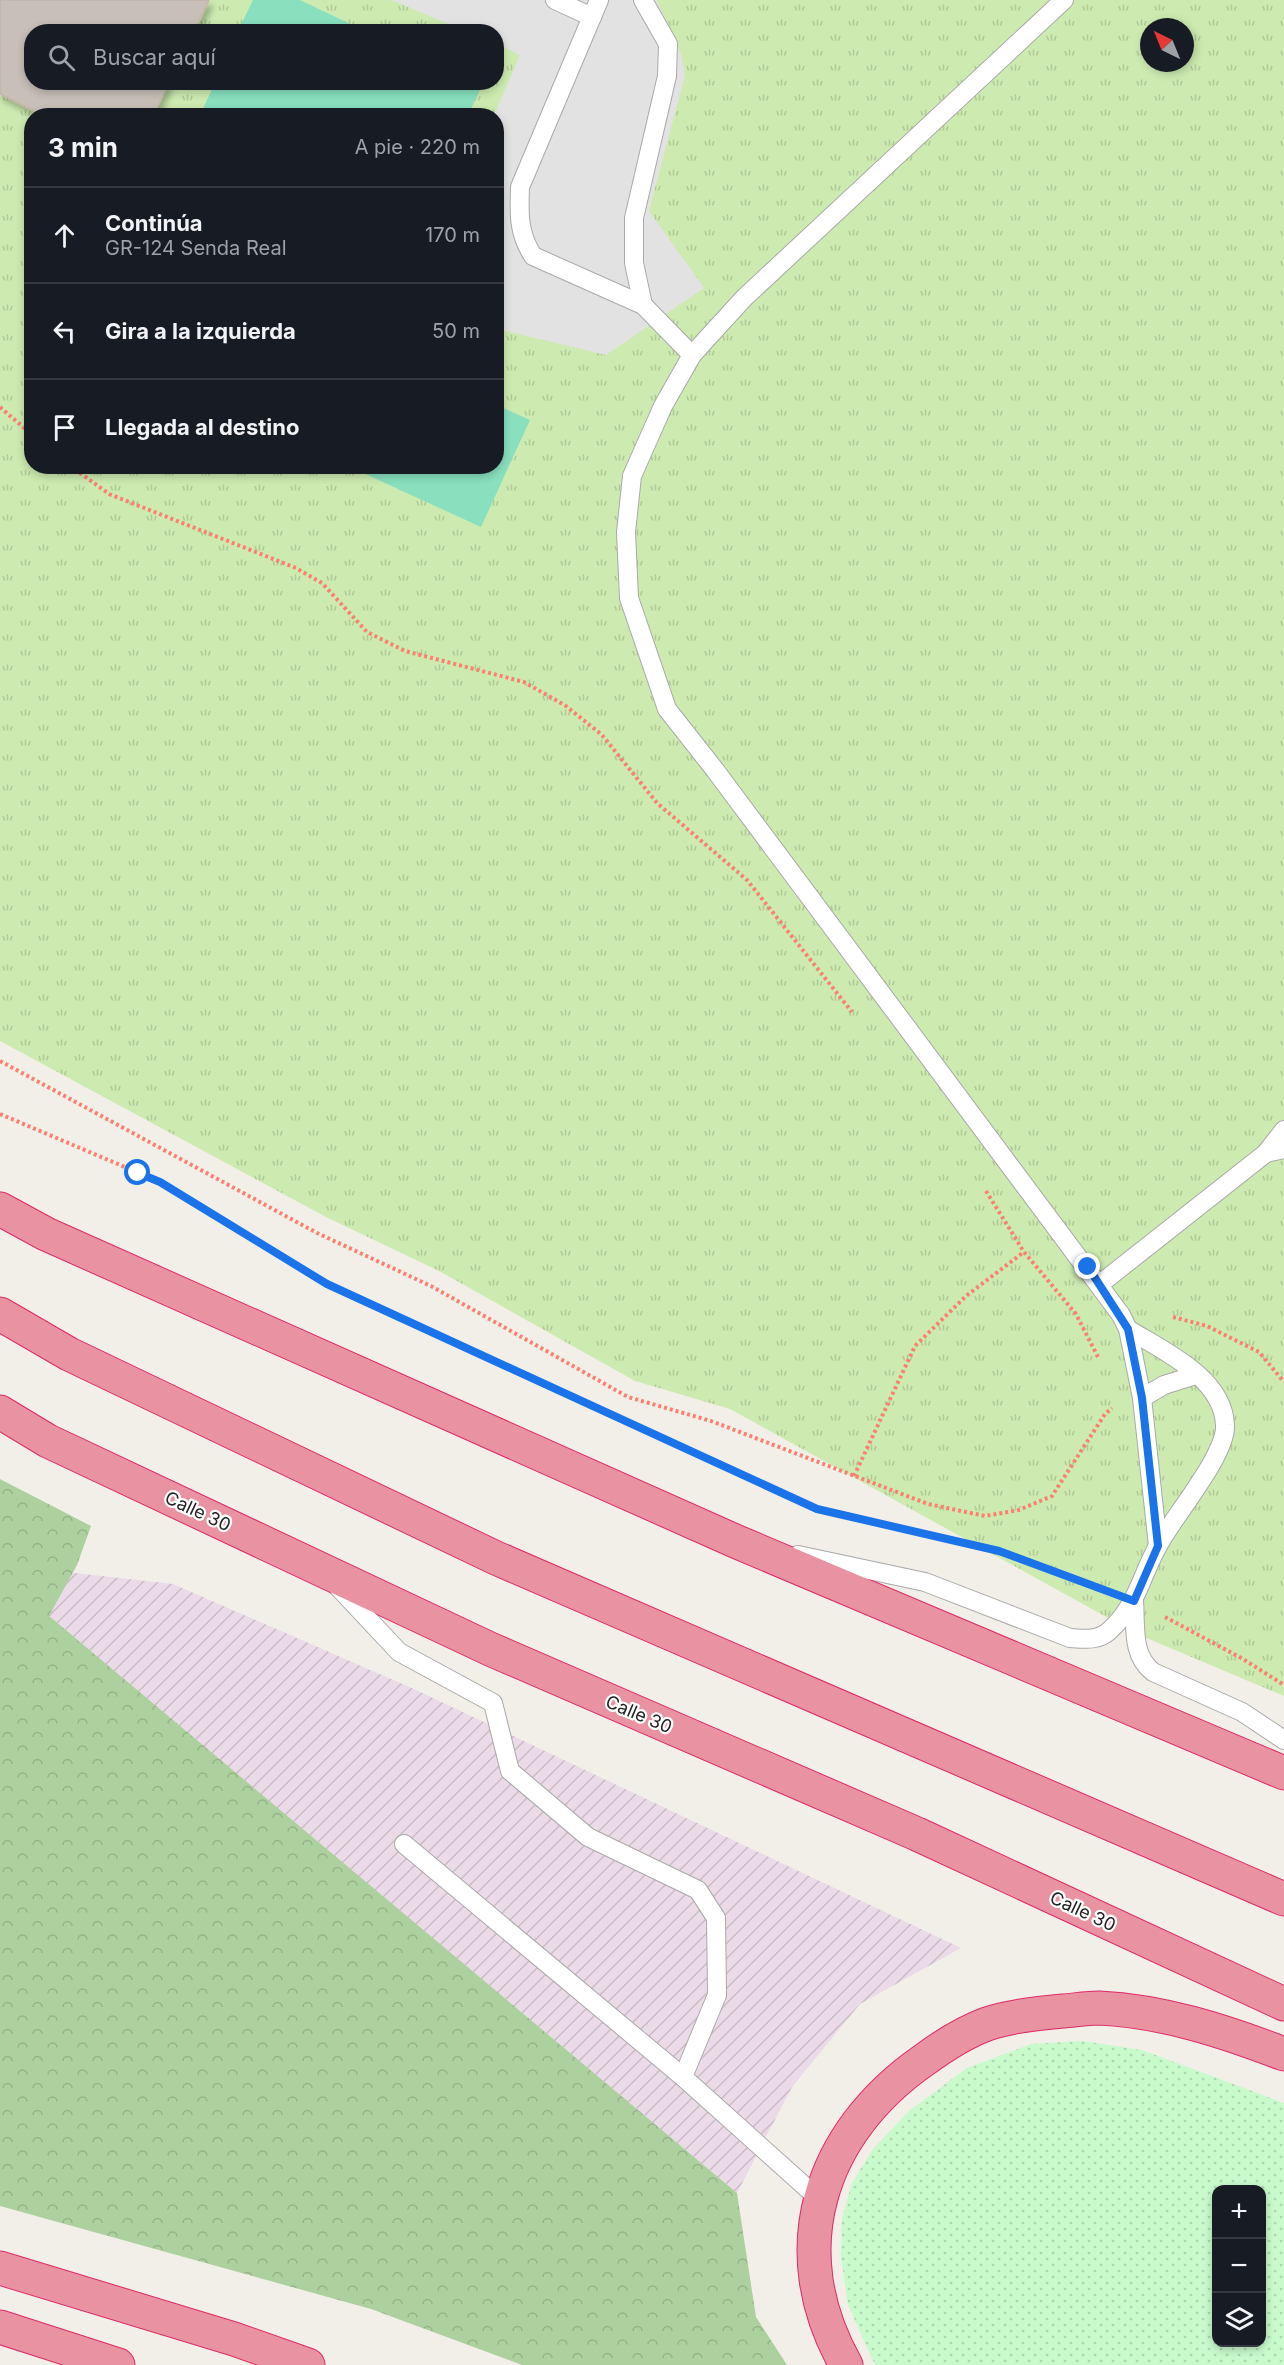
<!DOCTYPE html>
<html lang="es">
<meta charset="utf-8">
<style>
body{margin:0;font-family:Inter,sans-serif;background:#20242c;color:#f1f3f6}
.controls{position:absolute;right:18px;bottom:18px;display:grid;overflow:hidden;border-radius:12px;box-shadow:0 3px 9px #0003}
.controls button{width:54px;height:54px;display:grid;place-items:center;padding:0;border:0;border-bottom:2px solid #363941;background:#171b24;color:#f1f3f6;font:30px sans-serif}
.compass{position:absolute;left:1140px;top:18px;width:54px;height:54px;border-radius:50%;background:#171b24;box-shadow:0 3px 9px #0003;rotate:317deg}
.stop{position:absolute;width:18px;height:18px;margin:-14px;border:4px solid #1a73e8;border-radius:50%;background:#fff}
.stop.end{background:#1a73e8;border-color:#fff;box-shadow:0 2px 6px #0008}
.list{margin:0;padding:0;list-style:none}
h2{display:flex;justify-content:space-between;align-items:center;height:78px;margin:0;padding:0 24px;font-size:26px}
h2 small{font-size:20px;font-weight:400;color:#9ea1a6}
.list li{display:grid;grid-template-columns:39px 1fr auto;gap:18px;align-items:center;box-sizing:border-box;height:96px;padding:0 24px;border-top:2px solid #363941}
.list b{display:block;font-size:22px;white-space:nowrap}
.list p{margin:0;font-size:20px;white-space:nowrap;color:#9ea1a6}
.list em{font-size:20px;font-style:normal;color:#9ea1a6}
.icon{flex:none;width:33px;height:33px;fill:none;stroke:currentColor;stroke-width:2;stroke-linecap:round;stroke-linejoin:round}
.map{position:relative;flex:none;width:1284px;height:2365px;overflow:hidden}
.search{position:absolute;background:#171b24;box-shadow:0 3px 9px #0003;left:24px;top:24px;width:480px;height:66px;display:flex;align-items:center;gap:15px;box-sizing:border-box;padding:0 21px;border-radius:24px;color:#9ea1a6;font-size:22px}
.panel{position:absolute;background:#171b24;box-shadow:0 3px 9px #0003;left:24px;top:108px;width:480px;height:366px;border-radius:24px}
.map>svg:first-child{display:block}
.industrial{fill:url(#industrial-furrows)}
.grass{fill:url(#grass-tufts);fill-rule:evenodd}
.forest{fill:url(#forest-crowns)}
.park{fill:url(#park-dots);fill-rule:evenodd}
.pitch{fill:#88e0be}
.parking{fill:#e2e2e2}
.building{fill:#c7bfb8;stroke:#c4b6ab;stroke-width:1.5;filter:url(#shadow)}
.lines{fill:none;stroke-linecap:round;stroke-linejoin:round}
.lane-casing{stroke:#a9a9a9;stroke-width:20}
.highway-casing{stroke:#dc2a67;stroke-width:35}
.path{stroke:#fa8072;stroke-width:4;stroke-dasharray:3 3;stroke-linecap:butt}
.lane{stroke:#fff;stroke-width:18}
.highway{stroke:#e892a2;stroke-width:33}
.route{stroke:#1a73e8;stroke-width:8}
.labels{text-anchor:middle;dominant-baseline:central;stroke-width:4.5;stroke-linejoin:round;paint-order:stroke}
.street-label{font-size:18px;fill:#222;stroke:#fff}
</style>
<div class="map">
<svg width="1284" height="2365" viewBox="0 0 1284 2365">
<defs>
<pattern id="industrial-furrows" width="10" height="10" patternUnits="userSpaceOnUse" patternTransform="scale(1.5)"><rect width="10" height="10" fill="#ebdbe8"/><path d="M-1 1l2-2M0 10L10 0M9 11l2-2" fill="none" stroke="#c9bcc7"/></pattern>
<pattern id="grass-tufts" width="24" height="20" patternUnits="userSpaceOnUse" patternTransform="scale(1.5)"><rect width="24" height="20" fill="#cdebb0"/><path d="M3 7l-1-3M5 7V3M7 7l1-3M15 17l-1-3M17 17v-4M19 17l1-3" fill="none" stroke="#b0c997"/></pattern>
<pattern id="forest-crowns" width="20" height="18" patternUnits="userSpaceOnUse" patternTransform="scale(1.5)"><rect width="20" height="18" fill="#add19e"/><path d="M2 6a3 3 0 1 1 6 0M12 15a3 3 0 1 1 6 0" fill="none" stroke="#95b388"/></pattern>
<pattern id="park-dots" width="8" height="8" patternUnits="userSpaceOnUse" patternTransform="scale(1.5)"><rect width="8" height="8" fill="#c8facc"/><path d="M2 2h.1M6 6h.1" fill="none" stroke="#acd6af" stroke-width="1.8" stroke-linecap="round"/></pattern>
<filter id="shadow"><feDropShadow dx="3.5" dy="6" stdDeviation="3" flood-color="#0004"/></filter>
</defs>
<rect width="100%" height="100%" fill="#f2efe9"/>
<!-- industrial -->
<polygon class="industrial" points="66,1572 173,1584 414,1689 961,1948 860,2004 792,2087 737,2193 48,1616"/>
<!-- grass -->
<path class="grass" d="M0,0h1284v1696l-147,-62 -407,-225 -95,-28 -196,-110 -113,-54 -326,-176zM1149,27h36v36h-36zM32,32h464v50h-464zM32,116h464v350h-464z"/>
<!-- forest -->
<polygon class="forest" points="0,1479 91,1526 77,1565 49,1616 737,2193 756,2317 787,2365 522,2365 371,2309 0,2206"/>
<!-- park -->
<path class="park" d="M1082,2041l60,9 142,53v262h-409l-27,-60 -7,-48 1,-39 10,-35 21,-34 36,-38 58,-43 64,-24zM1216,2190h46v152h-46z"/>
<!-- pitch -->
<g class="pitch">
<polygon points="253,0 300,0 365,31 238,31"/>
<polygon points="470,82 481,88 468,115 200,115 215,83"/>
<polygon points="497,405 530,420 481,527 350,467 496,466"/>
</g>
<!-- parking -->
<polygon class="parking" points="391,0 657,0 681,54 685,75 649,211 704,288 606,355 497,329 496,116 494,115 520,55 497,44 496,32 466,31"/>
<!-- building -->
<polygon class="building" points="0,0 209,0 194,32 32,32 32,82 169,82 153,116 45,116 0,94"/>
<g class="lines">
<defs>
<g id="lane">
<polyline points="555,0 592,17"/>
<path d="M599,0l-79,187c-1,26 -2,46 13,69l110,49 49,50"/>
<polyline points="1064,0 744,298 692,355 663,406 632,476 626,532 629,598 667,709 715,770 1121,1315 1128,1329 1142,1398 1158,1546"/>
<polyline points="643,305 634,263 634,218 667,76 668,44 643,0"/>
<polyline points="1266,1153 1284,1130"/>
<polyline points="1100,1284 1266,1153 1284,1149"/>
<polyline points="1142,1398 1164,1385 1196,1375"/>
<path d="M798,1555l127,27 145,56c14,1 28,3 39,-7 29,-26 32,-56 50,-87 15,-28 68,-90 66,-119 -2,-48 -62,-74 -97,-96"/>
<polyline points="338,1587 399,1652 493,1703 510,1771 588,1837 698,1890 716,1918 717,1995 683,2077 819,2199"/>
<path d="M1134,1601c2,25 -3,54 19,71l89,40 42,28"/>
<polyline points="404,1844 683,2077"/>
</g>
<g id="highway">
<polyline points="0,1209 46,1234 735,1541 1284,1773"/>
<polyline points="0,1314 69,1354 496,1558 1284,1899"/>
<polyline points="0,1412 48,1441 490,1649 917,1834 1284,2004"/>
<polyline points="0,2268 234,2339 308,2365"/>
<polyline points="0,2327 118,2365"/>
<path d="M846,2365c-65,-115 -27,-232 78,-305 19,-14 41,-28 63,-36 23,-8 52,-11 76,-13 12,-1 25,-3 36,-3 64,3 125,23 185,46"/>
</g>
</defs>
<!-- lane casing -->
<use href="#lane" class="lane-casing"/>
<!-- highway casing -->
<use href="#highway" class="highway-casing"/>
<!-- path -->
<g class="path">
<polyline points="0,407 32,435"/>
<polyline points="70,466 109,494 296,568 322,583 367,632 405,651 524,682 566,706 602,735 657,803 747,880 852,1012"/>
<polyline points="0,1061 317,1233 431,1286 628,1397 711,1421 928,1504 985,1516 1019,1510 1052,1496 1105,1414 1112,1408"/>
<polyline points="0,1114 160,1182 327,1284 817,1509 999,1551 1103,1589"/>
<polyline points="986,1191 1024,1252"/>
<polyline points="1173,1317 1207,1326 1259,1352 1284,1382"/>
<polyline points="854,1476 915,1346 966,1296 1024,1252 1076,1314 1099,1359"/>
<polyline points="1165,1617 1243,1659 1284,1685"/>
</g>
<!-- lane -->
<use href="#lane" class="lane"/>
<!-- highway -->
<use href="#highway" class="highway"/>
</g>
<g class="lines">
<!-- route -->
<polyline class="route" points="138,1173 160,1182 327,1284 817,1509 999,1551 1134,1601 1158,1546 1142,1398 1128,1329 1088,1267"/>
</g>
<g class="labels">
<!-- street labels -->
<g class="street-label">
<text transform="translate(198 1511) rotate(25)">Calle 30</text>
<text transform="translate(639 1714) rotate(23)">Calle 30</text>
<text transform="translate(1083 1911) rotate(25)">Calle 30</text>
</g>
</g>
</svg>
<div class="controls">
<button>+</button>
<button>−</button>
<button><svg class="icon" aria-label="layers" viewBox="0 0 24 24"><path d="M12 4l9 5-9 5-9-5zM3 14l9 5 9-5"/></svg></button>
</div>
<svg class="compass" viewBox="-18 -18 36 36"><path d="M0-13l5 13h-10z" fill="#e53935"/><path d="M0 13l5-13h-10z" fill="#9ea1a6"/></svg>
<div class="stop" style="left:138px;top:1173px"></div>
<div class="stop end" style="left:1088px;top:1267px"></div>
<div class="search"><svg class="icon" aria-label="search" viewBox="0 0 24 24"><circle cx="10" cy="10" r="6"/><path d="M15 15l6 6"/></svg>Buscar aquí</div>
<section class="panel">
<h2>3 min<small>A pie · 220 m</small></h2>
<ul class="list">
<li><svg class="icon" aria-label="ahead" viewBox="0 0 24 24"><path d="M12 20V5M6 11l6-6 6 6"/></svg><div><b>Continúa</b><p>GR-124 Senda Real</p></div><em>170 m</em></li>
<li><svg class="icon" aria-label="left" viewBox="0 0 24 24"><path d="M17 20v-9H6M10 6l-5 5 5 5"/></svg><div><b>Gira a la izquierda</b></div><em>50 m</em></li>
<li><svg class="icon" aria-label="arrive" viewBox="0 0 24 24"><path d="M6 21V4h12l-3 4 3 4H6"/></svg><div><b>Llegada al destino</b></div></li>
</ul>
</section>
</div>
